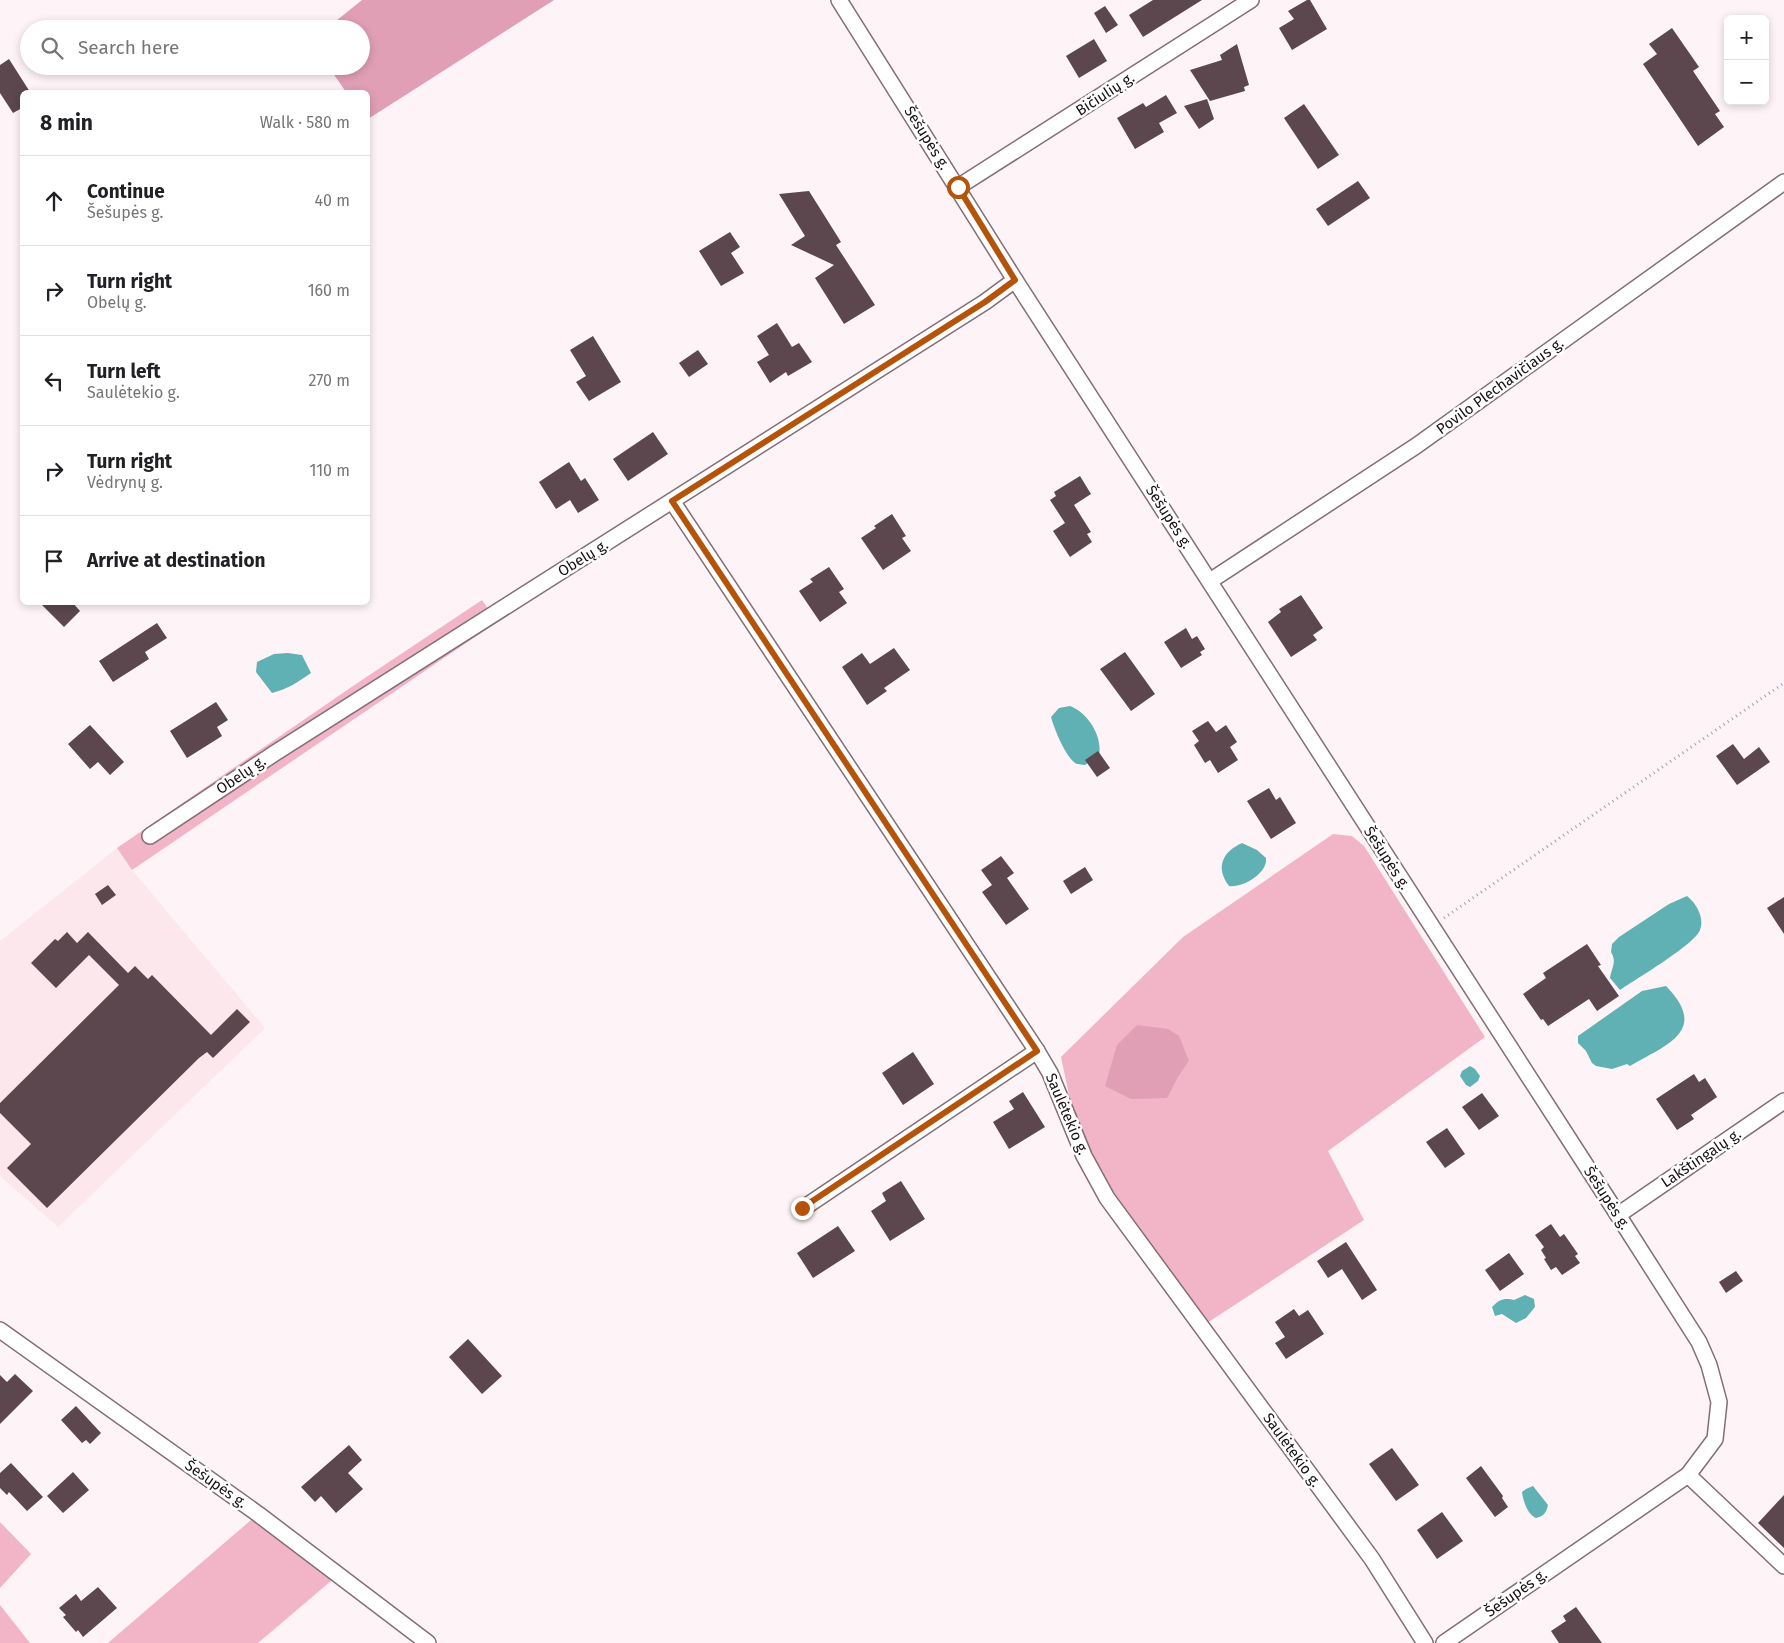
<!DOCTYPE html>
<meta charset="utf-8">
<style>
body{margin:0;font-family:"Fira Sans",sans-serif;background:#f2f2f2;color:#202124}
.controls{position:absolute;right:15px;top:15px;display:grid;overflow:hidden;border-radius:8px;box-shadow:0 2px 8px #0003}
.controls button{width:45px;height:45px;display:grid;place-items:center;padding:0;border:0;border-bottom:1px solid #e0e0e0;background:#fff;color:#202124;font:25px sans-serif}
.stop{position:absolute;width:15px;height:15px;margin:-11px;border:4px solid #b45309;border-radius:50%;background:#fff}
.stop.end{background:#b45309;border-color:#fff;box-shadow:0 1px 5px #0008}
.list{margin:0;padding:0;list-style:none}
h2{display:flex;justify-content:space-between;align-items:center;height:65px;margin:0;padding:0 20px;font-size:21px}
h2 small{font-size:16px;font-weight:400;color:#757577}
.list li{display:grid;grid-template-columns:32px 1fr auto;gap:15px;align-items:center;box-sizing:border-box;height:90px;padding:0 20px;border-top:1px solid #e0e0e0}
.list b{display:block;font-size:19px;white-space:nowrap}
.list p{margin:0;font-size:16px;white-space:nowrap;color:#757577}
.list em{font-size:16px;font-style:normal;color:#757577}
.icon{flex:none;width:28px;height:28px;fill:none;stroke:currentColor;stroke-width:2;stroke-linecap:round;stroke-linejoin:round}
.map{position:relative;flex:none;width:1784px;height:1643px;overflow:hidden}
.search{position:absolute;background:#fff;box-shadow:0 2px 8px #0003;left:20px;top:20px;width:350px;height:55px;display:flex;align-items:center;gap:12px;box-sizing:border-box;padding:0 18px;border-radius:28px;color:#757577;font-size:19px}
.panel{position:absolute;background:#fff;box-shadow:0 2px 8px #0003;left:20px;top:90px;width:350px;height:515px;border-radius:8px}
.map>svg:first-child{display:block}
.built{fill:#fbe7ec}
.green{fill:#f2b4c7;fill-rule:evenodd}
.forest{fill:#e09fb4}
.water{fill:#5fb1b3}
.building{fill:#5b474d}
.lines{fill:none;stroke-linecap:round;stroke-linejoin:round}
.street-casing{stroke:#846e75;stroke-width:18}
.path{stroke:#a99fa2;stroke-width:3;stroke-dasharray:1 4;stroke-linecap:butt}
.street{stroke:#fff;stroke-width:15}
.route{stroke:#b45309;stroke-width:6}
.labels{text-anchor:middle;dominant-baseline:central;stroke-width:5;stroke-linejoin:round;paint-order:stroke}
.street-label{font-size:15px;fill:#181012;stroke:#fff}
</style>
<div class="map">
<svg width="1784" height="1643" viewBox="0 0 1784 1643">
<rect width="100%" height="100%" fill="#fef4f7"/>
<!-- built -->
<polygon class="built" points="117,848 132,870 265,1028 58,1227 0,1176 0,941"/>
<!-- green -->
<g class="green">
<polygon points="482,600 497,622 132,870 117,848 353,686"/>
<path d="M1333,834l19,2 12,10 121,191 -157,114 36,69 -163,107 -116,-157 -24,-113 122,-120zM1136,1025l53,36 -12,18z"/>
<polygon points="258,1514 338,1575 258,1643 108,1643"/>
<polygon points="0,1522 31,1554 0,1588"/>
<polygon points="0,1605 30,1643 0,1643"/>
</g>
<!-- forest -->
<g class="forest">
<polygon points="362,0 554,0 368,119 368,92 346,92 328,66 361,66 361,29 326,29"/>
<polygon points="1137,1025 1168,1029 1179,1036 1189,1061 1177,1079 1167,1098 1131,1099 1105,1086 1117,1045"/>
</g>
<!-- water -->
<g class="water">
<path d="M288,653l14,2 9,18c-13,9 -23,16 -39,20l-16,-21 1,-10 17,-8z"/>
<path d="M1070,706c17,6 33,30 29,49l-14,10c-2,0 -7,-1 -8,-1 -11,-5 -23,-36 -26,-47l8,-9z"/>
<path d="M1242,843l15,7 9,8c2,15 -23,30 -37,28 -14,-18 -7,-34 13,-43z"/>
<path d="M1687,896c9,7 18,22 13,34 -6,15 -64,49 -80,60l-10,-12c2,-11 7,-16 1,-26l1,-8 7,-7 50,-33z"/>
<path d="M1666,986c44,45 0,59 -36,80l-3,-2 -15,5 -16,-3 -4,-3 -6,-12 -8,-8v-7l64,-45z"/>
<polygon points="1470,1066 1475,1069 1480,1076 1478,1081 1470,1087 1466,1085 1460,1076 1462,1071"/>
<path d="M1525,1295l9,4 1,8 -9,11 -10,5 -14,-9 -7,2 -3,-9c8,-8 12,-9 22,-7z"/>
<path d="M1533,1486l15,19c-2,8 -4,11 -12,13 -8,-3 -13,-17 -14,-26l4,-3z"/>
</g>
<!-- building -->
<g class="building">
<polygon points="1153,0 1202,0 1143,37 1129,15"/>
<polygon points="1307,0 1310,0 1327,29 1292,50 1279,28 1294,19 1288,11"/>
<polygon points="1105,6 1118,25 1106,33 1094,13"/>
<polygon points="1672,28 1699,67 1693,71 1720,111 1715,114 1724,127 1698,146 1643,64 1657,54 1649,44"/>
<polygon points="1094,39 1107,61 1079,78 1066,56"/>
<polygon points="1237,44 1249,85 1244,87 1245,91 1210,101 1190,70 1222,60 1220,55"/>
<polygon points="9,59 30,92 22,92 22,108 13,113 0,93 0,65"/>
<polygon points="1166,95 1177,113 1159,123 1164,132 1135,149 1117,118 1143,103 1146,107"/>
<polygon points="1207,99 1214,119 1199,129 1184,106"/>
<polygon points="1304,104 1339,155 1318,169 1284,118"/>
<polygon points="1358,181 1370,198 1328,226 1316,209"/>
<polygon points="809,191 841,242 836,245 875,305 844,324 815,278 834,265 791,245 805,236 779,194"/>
<polygon points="730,232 740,247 731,253 744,273 721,286 699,251"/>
<polygon points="777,323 792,347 799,343 812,362 788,376 786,372 770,383 757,362 769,355 757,336"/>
<polygon points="593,336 621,382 589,401 576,382 586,376 570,350"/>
<polygon points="698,350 708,364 689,377 679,363"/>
<polygon points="653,432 668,454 628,481 613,459"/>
<polygon points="569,462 581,481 585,478 599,500 578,513 570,500 556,509 539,482"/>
<polygon points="1080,476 1091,494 1074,505 1091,532 1087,534 1092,542 1070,557 1053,531 1065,523 1050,500 1056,496 1054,492"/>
<polygon points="892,514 906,536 902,538 911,551 883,570 861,538 876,528 874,526"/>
<polygon points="829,567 844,589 839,592 847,603 820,622 799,591 813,582 810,579"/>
<polygon points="1301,595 1323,628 1313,635 1317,640 1291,657 1268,622 1281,612 1279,609"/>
<polygon points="39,602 72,602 80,611 64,627"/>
<polygon points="157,623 167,638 145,652 149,659 113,682 99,661"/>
<polygon points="1186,628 1192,639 1197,636 1205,649 1200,652 1202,655 1181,668 1164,642"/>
<polygon points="894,648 910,670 884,688 887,691 867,705 842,667 862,653 870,664"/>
<polygon points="1125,652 1155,694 1131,711 1100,669"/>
<polygon points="216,702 228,720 217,727 222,736 187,758 170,731"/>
<polygon points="1208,721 1216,732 1226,725 1237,742 1230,747 1238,760 1218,773 1210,760 1205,763 1194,745 1199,741 1192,731"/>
<polygon points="90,725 124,762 110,775 98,762 90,769 68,744"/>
<polygon points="1733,744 1744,759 1759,747 1770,762 1737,785 1716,756"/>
<polygon points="1098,751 1110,768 1097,777 1085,760"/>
<polygon points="1269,788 1276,800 1280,797 1296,823 1271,839 1247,801"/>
<polygon points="1001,856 1014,873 1007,878 1029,909 1006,925 982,892 992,885 981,870"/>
<polygon points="1085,867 1093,880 1071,894 1063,881"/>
<polygon points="108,885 116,895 102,905 95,894"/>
<polygon points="1784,897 1784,934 1767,908"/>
<polygon points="67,932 77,943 88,932 128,973 135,966 148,979 152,975 211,1035 237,1009 250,1022 213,1058 207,1052 199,1058 47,1208 7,1168 31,1144 0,1113 0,1103 119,985 89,955 56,988 31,963 55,939 58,941"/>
<polygon points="1587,944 1601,965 1598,966 1619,996 1597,1011 1589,999 1548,1026 1543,1019 1541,1020 1523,994 1546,978 1543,973"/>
<polygon points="913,1052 934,1084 903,1105 882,1073"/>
<polygon points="1694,1074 1699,1082 1705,1078 1717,1097 1691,1115 1694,1119 1677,1130 1656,1099"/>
<polygon points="1023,1092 1045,1127 1009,1149 993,1122 1014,1109 1009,1101"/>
<polygon points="1482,1093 1499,1116 1479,1130 1462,1107"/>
<polygon points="1447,1128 1465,1154 1445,1168 1426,1142"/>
<polygon points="901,1181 925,1219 890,1241 871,1211 886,1201 882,1193"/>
<polygon points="1551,1224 1560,1237 1564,1234 1578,1254 1575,1256 1580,1263 1562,1275 1556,1267 1551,1270 1544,1259 1546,1258 1541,1250 1544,1247 1535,1235"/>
<polygon points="838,1226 855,1251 813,1278 797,1253"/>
<polygon points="1346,1242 1377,1290 1362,1300 1342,1269 1328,1278 1317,1261"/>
<polygon points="1509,1253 1524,1274 1500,1291 1485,1270"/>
<polygon points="1736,1271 1743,1281 1726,1293 1719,1282"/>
<polygon points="1294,1309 1299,1316 1308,1310 1324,1334 1286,1359 1275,1343 1285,1337 1275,1322"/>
<polygon points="468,1339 502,1376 482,1394 449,1357"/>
<polygon points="15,1374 33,1391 0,1424 0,1375 7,1382"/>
<polygon points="76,1406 101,1433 90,1444 86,1440 82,1443 61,1420"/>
<polygon points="349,1445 362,1460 348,1473 363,1489 336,1513 321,1496 315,1502 301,1487"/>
<polygon points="1392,1448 1419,1485 1396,1501 1369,1464"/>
<polygon points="11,1463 43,1497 27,1511 9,1492 7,1495 0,1488 0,1473"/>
<polygon points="1481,1466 1503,1496 1502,1498 1508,1507 1495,1517 1466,1478"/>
<polygon points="73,1472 89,1490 63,1513 47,1496"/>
<polygon points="1784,1495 1784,1548 1758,1523"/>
<polygon points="1442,1512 1463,1541 1437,1559 1417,1530"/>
<polygon points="98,1587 117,1608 83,1637 78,1630 76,1632 63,1617 66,1615 59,1608 76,1594 81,1601"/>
<polygon points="1576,1607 1602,1643 1559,1643 1551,1631 1566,1621 1563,1616"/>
</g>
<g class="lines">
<defs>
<g id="street">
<polyline points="839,0 1015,280 1618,1215 1699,1342 1709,1365 1719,1402 1715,1439 1688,1475 1444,1643"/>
<polyline points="958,187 1251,0"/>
<polyline points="672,501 1037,1051 1050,1073 1084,1156 1107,1198 1372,1559 1425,1643"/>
<polyline points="1210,581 1416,446 1784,182"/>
<polyline points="150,836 275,753 985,302 1015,280"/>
<polyline points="802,1209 1037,1051"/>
<polyline points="1618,1215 1784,1101"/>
<polyline points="0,1330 258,1514 428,1643"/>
<polyline points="1688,1475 1784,1566"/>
</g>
</defs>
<!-- street casing -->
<use href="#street" class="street-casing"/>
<!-- path -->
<polyline class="path" points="1444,918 1784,683"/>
<!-- street -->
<use href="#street" class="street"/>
</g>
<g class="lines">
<!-- route -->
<polyline class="route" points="802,1208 1037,1051 672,501 985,302 1015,280 958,187"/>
</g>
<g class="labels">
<!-- street labels -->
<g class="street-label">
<text transform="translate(1105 94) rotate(-33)">Bičiulių g.</text>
<text transform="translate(927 138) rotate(58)">Šešupės g.</text>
<text transform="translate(1500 386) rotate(-36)">Povilo Plechavičiaus g.</text>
<text transform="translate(1169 517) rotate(57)">Šešupės g.</text>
<text transform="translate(583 558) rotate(-32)">Obelų g.</text>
<text transform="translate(241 775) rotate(-34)">Obelų g.</text>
<text transform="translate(1387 858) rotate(57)">Šešupės g.</text>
<text transform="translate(1067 1114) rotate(67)">Saulėtekio g.</text>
<text transform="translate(1701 1158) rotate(-34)">Lakštingalų g.</text>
<text transform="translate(1607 1198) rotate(57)">Šešupės g.</text>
<text transform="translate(1292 1450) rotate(54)">Saulėtekio g.</text>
<text transform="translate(216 1484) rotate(35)">Šešupės g.</text>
<text transform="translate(1516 1593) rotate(-35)">Šešupės g.</text>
</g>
</g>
</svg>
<div class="controls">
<button>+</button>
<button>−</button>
</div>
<div class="stop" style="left:958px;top:187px"></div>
<div class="stop end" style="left:802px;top:1208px"></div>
<div class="search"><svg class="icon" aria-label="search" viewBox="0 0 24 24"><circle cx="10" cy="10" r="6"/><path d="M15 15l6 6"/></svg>Search here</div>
<section class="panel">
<h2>8 min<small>Walk · 580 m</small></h2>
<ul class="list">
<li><svg class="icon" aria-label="ahead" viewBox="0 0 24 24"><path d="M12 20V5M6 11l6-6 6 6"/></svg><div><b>Continue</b><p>Šešupės g.</p></div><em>40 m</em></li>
<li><svg class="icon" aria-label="right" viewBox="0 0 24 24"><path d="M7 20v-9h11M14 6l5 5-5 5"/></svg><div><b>Turn right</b><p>Obelų g.</p></div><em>160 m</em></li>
<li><svg class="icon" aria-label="left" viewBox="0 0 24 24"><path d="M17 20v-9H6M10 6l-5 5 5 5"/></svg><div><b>Turn left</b><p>Saulėtekio g.</p></div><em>270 m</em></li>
<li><svg class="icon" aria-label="right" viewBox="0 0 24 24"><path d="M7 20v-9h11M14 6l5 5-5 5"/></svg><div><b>Turn right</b><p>Vėdrynų g.</p></div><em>110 m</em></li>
<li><svg class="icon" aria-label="arrive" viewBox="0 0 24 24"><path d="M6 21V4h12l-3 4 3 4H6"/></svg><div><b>Arrive at destination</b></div></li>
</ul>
</section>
</div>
